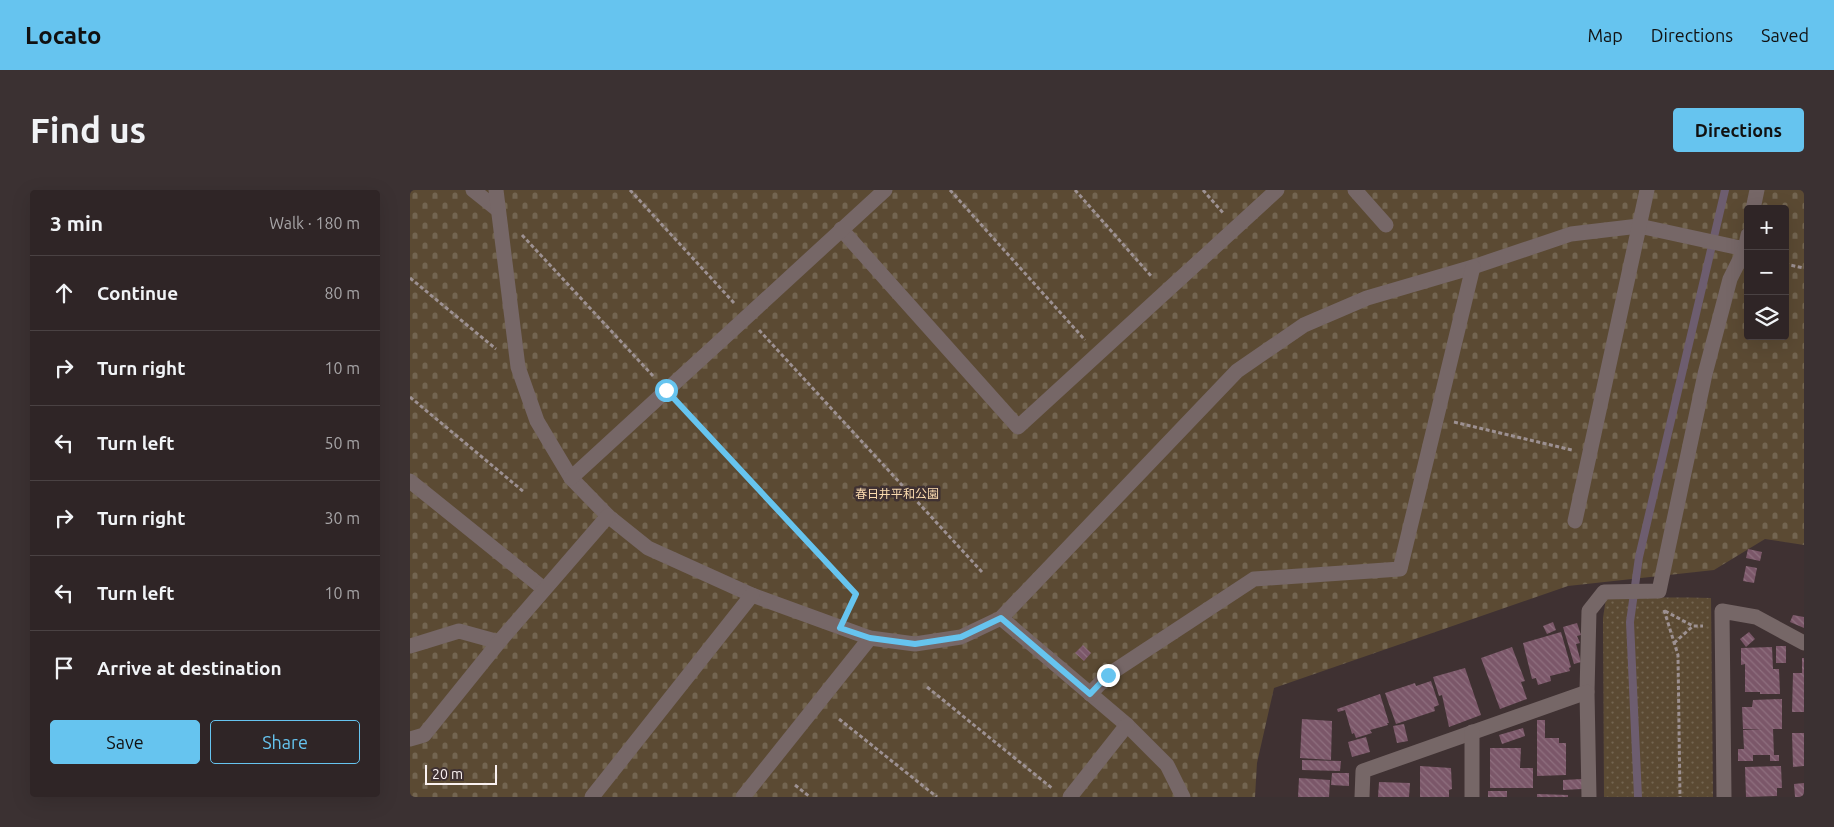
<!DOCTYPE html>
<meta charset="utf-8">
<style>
body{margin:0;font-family:Ubuntu,"Noto Sans JP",sans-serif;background:#3b3132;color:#f1f3f6}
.controls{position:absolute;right:15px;top:15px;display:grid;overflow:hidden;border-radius:5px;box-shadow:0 5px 20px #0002}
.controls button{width:45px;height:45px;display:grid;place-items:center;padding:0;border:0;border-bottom:1px solid #4a4243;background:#2f2526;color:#f1f3f6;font:25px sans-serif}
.scale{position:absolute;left:15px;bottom:12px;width:72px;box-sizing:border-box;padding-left:5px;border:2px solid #faf1f1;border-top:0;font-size:14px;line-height:18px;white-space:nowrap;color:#faf1f1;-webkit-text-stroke:4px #3f3132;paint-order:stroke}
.stop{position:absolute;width:15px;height:15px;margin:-11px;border:4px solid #66c4ef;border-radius:50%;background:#fff}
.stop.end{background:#66c4ef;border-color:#fff;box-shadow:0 1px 5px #0008}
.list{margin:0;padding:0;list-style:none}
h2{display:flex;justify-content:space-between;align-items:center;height:65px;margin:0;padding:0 20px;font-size:21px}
h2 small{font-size:16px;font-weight:400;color:#a7a5a7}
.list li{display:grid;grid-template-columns:32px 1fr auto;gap:15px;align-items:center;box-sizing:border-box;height:75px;padding:0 20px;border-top:1px solid #4a4243}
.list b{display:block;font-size:19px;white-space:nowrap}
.list em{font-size:16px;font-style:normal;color:#a7a5a7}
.actions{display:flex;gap:10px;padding:15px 20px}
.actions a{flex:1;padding:11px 0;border:1px solid #66c4ef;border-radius:5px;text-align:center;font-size:18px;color:#66c4ef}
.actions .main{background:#66c4ef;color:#111}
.icon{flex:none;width:28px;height:28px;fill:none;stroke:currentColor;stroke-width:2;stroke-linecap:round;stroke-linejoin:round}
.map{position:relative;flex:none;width:1394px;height:607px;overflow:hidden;border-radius:5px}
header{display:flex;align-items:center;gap:30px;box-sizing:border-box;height:70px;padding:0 25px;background:#66c4ef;color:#111}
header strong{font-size:24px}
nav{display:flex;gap:28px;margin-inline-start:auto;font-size:18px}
.intro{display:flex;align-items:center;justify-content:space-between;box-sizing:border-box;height:120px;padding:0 30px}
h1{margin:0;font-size:35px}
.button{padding:12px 22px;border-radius:5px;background:#66c4ef;color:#111;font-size:18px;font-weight:700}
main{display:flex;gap:30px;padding:0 30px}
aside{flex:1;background:#2f2526;border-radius:5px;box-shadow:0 5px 20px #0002}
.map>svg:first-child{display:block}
.cemetery{fill:url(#cemetery-stones);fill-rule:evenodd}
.park{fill:url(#park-dots)}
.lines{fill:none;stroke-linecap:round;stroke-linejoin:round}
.stream{stroke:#6d5d6f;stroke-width:8}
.building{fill:url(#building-back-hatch)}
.path{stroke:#9d9192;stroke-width:3;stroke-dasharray:4 2.5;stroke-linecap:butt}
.minor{stroke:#766767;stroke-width:15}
.route{stroke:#66c4ef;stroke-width:6}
.labels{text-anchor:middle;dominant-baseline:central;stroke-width:5;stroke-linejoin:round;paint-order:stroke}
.park-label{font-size:12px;fill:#fbdbaf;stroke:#3f3132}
</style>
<header>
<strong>Locato</strong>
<nav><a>Map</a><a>Directions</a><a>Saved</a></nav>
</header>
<div class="intro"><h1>Find us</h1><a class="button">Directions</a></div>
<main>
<aside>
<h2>3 min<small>Walk · 180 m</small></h2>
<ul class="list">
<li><svg class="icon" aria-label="ahead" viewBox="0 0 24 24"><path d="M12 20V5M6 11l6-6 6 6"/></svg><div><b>Continue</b></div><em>80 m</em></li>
<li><svg class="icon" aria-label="right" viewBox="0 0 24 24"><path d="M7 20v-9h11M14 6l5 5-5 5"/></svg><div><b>Turn right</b></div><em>10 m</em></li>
<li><svg class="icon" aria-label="left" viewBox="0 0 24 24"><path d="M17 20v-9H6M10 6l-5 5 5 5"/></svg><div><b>Turn left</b></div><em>50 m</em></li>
<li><svg class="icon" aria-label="right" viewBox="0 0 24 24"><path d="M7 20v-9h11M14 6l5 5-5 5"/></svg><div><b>Turn right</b></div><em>30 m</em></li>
<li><svg class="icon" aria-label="left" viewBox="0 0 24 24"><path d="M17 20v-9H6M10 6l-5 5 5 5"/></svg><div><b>Turn left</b></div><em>10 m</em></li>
<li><svg class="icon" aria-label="arrive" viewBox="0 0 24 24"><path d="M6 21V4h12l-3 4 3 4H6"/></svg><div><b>Arrive at destination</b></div></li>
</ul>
<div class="actions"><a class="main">Save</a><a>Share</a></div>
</aside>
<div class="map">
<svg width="1394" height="607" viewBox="0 0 1394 607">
<defs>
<pattern id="cemetery-stones" width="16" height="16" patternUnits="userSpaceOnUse" patternTransform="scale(1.25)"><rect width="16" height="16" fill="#5b4a33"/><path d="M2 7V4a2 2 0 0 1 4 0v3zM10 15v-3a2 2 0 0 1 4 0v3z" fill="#736551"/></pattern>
<pattern id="park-dots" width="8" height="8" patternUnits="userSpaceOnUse" patternTransform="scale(1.25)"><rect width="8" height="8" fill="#5b4a33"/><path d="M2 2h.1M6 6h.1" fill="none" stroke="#736551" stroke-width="1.8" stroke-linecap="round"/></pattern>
<pattern id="building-back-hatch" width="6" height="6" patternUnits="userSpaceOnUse" patternTransform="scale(1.25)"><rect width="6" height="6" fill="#7b5769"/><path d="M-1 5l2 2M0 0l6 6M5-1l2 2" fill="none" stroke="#8f707f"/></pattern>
</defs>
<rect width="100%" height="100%" fill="#3f3132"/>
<!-- cemetery -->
<path class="cemetery" d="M0,0h1394v355l-39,-6 -51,31 -146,16 -294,102 -17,75 -2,34h-845zM1338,19h37v127h-37z"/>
<!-- park -->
<path class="park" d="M1213,406c30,2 59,1 88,2l2,199h-109l-1,-179 3,-20z"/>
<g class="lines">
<!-- stream -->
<polyline class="stream" points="1228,607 1220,432 1229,367 1315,0"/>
</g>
<!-- building -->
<g class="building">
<polygon points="1338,359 1352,362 1350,371 1336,368"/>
<polygon points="1336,376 1347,378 1344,393 1333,391"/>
<polygon points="1383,425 1394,427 1394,438 1380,432"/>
<polygon points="1143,432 1146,440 1137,444 1133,436"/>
<polygon points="1167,433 1171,445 1167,446 1170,453 1166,454 1171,472 1164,474 1153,437"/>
<polygon points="1151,442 1161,477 1159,478 1160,481 1140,486 1141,491 1128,495 1126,488 1122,489 1113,453"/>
<polygon points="1339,442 1345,449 1336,457 1330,449"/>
<polygon points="673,455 681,463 674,471 665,463"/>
<rect x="1366" y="456" width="10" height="17"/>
<polygon points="1102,457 1115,491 1111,492 1117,509 1090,519 1071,468"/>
<polygon points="1362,457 1363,479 1369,479 1370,504 1350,504 1350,502 1335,502 1335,474 1331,475 1331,458"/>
<polygon points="1392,468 1394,468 1394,522 1382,522 1383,483 1392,483"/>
<polygon points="1055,478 1071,525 1039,537 1032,505 1029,506 1023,487"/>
<polygon points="1021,491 1029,515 1024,517 1025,521 986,534 975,503 1005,493 1006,496"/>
<polygon points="970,504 979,533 977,533 978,535 960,540 962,543 946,548 944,543 942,544 935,520 928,522 927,519"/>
<polygon points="1372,509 1372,539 1363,539 1364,565 1369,565 1369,571 1360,571 1360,565 1343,565 1343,571 1328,571 1328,559 1334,559 1333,540 1353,540 1333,539 1332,517 1342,517 1343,510"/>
<polygon points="892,529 922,531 921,570 890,568"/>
<polygon points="1127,530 1135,530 1135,548 1149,548 1149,553 1156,553 1156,585 1127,586"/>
<polygon points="994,534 998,551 987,553 983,536"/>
<polygon points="1113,538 1115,546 1092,554 1089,545"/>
<polygon points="1382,543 1394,543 1394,576 1383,577"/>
<polygon points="956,547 960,562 942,567 938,552"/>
<polygon points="1080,558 1111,558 1110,578 1123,578 1123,598 1080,598"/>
<polygon points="892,570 931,571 930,581 892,580"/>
<polygon points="1010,576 1041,578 1042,599 1039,600 1039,607 1010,607"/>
<polygon points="1371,576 1372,598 1367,598 1367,606 1336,607 1335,577"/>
<polygon points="922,583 939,583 939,596 921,595"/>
<polygon points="889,588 920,590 919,607 888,607"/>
<polygon points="1172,589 1172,599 1153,600 1153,590"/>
<polygon points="969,592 1000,593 999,607 968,607"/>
<polygon points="1394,593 1394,607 1385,607 1384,594"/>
<rect x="1078" y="601" width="19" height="6"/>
<polygon points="1127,604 1158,605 1158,607 1127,607"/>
</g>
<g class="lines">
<!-- path -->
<g class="path">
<polyline points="220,0 325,114"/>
<polyline points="540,0 675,150"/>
<polyline points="665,0 742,87"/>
<polyline points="793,0 814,24"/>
<polyline points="112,45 244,187"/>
<polyline points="1375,74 1394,78"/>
<polyline points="0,88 86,159"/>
<polyline points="349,140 573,383"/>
<polyline points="0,207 114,302"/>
<polyline points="269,214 446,404 438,421"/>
<polyline points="1044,232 1162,260"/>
<polyline points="1254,420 1268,465 1270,607"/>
<polyline points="1255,421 1283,436 1293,436"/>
<polyline points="1264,453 1283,436"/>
<polyline points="517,497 643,599"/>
<polyline points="429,529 527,607"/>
<polyline points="385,595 400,607"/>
</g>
<!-- minor -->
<g class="minor">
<polyline points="63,0 88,20"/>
<polyline points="86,0 108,177 127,231 161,288 198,326 238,358 342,405 460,448 505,454 551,447 591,428 827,181 894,135 957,108 1063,77 1161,44 1229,36 1335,59"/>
<polyline points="945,0 976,35"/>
<polyline points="1343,19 1347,0"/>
<polyline points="431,39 608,237 867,0"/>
<polyline points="161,288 475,0"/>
<polyline points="0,291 134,399"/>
<polyline points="1165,331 1237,0"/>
<polyline points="591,428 717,535 757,575 773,607"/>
<polyline points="0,456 49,441 89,452"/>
<polyline points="1177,502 1179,421 1194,402 1249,401 1295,184 1320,89 1335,59 1338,45"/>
<polyline points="680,504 698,485 844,389 990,379 1063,77"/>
<polyline points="0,549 14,545 89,452 198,326"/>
<polyline points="182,607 342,405"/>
<polyline points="333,607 460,448"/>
<polyline points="660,607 717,535"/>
<polyline points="952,607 953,581 1177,502 1179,607"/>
<polyline points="1062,607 1062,542"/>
<polyline points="1314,607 1312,421 1346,427 1394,453"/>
</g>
</g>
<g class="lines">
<!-- route -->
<polyline class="route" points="256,200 446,404 430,438 460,448 505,454 551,447 591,428 680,504 698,485"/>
</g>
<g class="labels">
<!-- park labels -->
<g class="park-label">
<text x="487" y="303">春日井平和公園</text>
</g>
</g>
</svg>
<div class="controls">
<button>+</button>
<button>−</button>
<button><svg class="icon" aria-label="layers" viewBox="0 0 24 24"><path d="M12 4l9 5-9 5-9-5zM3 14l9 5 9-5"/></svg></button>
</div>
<div class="scale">20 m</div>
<div class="stop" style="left:256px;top:200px"></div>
<div class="stop end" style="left:698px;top:485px"></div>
</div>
</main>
